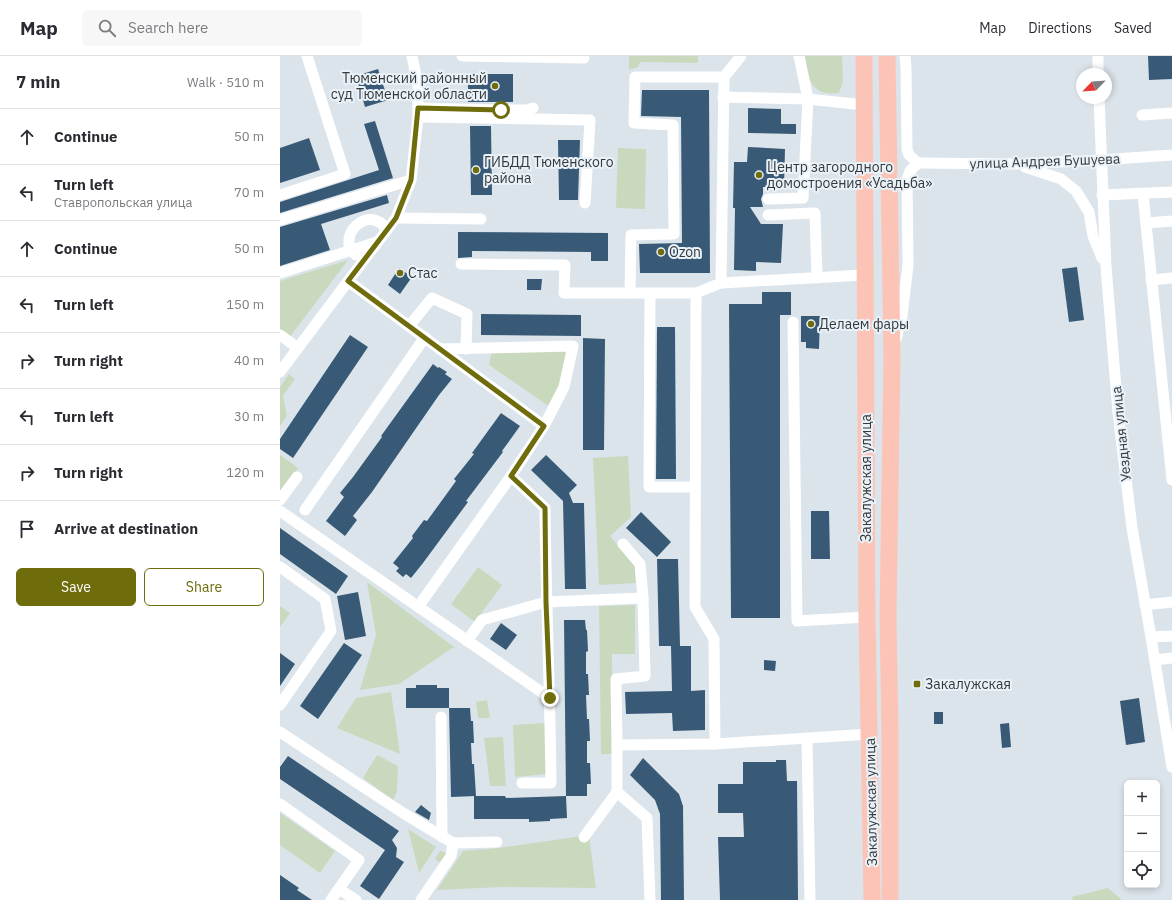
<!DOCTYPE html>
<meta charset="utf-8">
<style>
body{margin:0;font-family:"IBM Plex Sans",sans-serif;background:#f7f7f7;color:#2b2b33}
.controls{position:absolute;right:12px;bottom:12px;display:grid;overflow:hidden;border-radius:6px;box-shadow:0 2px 6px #0003}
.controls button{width:36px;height:36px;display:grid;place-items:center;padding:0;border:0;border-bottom:1px solid #e1e1e2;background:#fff;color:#2b2b33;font:20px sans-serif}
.compass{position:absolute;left:796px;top:12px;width:36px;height:36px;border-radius:50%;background:#fff;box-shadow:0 2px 6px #0003;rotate:245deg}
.stop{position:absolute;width:12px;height:12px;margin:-9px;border:3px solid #6f6c0b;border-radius:50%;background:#fff}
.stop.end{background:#6f6c0b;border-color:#fff;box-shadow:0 1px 4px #0008}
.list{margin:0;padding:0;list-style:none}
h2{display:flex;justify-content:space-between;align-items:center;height:52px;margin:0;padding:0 16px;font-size:17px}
h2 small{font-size:13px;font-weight:400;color:#7c7c81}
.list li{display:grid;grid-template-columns:26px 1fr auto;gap:12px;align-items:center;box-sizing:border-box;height:56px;padding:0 16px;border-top:1px solid #e1e1e2}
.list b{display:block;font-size:15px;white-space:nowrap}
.list p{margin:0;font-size:13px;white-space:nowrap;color:#7c7c81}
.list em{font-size:13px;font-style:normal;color:#7c7c81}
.actions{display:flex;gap:8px;padding:12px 16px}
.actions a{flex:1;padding:9px 0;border:1px solid #6f6c0b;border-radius:6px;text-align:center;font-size:14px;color:#6f6c0b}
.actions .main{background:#6f6c0b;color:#fff}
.icon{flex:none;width:22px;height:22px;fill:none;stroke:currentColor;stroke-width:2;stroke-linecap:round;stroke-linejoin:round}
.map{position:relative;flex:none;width:892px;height:844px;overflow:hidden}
header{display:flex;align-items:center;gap:24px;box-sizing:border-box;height:56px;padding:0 20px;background:#fff;border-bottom:1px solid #e1e1e2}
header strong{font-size:19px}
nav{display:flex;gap:22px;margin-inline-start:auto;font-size:14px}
.search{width:280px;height:36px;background:#f7f7f7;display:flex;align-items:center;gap:10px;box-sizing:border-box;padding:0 14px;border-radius:6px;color:#7c7c81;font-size:15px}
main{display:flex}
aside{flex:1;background:#fff}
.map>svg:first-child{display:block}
.green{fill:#c9d9be}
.building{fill:#385a76}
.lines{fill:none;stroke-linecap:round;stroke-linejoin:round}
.minor{stroke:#fff;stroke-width:11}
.highway{stroke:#fcc4b7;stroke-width:17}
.route{stroke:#6f6c0b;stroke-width:5}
.poi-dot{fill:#6f6c0b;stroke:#eaf2f9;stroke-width:1.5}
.labels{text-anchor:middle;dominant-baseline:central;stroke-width:4;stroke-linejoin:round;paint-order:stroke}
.poi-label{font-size:14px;fill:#36393b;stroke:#eaf2f9;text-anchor:start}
.street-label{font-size:14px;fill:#36393b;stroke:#eaf2f9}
</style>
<header>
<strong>Map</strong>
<div class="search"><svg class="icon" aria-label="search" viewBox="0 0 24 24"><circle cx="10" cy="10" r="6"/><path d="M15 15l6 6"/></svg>Search here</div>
<nav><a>Map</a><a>Directions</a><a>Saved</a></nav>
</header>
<main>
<aside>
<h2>7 min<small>Walk · 510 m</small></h2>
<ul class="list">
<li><svg class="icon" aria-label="ahead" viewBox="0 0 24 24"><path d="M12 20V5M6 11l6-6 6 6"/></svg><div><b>Continue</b></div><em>50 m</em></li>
<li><svg class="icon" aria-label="left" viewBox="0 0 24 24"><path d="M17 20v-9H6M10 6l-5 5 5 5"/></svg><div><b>Turn left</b><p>Ставропольская улица</p></div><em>70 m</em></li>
<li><svg class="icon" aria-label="ahead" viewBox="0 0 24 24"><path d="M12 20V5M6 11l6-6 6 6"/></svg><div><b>Continue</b></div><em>50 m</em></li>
<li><svg class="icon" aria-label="left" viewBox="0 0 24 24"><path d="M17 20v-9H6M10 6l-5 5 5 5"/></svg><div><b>Turn left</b></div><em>150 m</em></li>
<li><svg class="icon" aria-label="right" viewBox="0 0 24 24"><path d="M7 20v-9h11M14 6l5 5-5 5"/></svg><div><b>Turn right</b></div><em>40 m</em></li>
<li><svg class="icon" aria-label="left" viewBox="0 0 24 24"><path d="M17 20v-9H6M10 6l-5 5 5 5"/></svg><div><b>Turn left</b></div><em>30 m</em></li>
<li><svg class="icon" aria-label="right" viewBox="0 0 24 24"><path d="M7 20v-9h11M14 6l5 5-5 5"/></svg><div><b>Turn right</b></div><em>120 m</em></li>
<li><svg class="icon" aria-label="arrive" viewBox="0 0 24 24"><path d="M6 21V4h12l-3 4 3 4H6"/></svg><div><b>Arrive at destination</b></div></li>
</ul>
<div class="actions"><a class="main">Save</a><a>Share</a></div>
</aside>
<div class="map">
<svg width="892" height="844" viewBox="0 0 892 844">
<rect width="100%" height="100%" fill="#dce4eb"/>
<!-- green -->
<g class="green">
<polygon points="349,0 418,0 418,7 361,6 357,12 349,13"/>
<path d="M524,0h38l1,26 -4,11c-28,4 -31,-15 -35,-37z"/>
<polygon points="338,92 366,93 365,153 336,152"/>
<polygon points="68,204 9,282 0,275 0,225"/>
<polygon points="287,293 279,330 273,347 267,349 209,309 212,294"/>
<polygon points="9,318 15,323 3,340 7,360 0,370 0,331"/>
<polygon points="0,399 18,412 2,436 0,435"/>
<polygon points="348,400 351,461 330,480 355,510 356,527 319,529 313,402"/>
<polygon points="198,511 222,529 195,566 171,548"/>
<polygon points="87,526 174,591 119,628 80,634 96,579"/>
<polygon points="355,549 355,598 332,598 333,698 321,698 319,550"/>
<polygon points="0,550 10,557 0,571"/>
<polygon points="111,636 120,698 57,672 76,642"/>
<polygon points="207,644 210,662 198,662 196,646"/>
<polygon points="265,667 267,718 235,721 233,669"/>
<polygon points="223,681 226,730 210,730 204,682"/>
<polygon points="97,699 118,710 117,736 113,744 83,722"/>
<polygon points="0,757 55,795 40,817 0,789"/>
<polygon points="128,773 156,791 139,817"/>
<polygon points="309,779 316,832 222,831 157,834 183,795 219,792"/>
<polygon points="160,795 162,795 167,798 161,807 155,803"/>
<polygon points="828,832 842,844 793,844 792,841"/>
</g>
<!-- building -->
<g class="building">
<polygon points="868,0 892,0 892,23 869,24"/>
<polygon points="98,13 108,44 85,51 76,20"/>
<rect x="188" y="18" width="45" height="28"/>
<polygon points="362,34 429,34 430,217 360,217 359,188 402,187 401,61 361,60"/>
<polygon points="468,52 501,53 501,68 516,68 516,78 468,77"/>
<polygon points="95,65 113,122 0,157 0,146 99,114 84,68"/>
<polygon points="190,70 211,70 212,139 191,139"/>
<polygon points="29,82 40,114 0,127 0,92"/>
<polygon points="278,84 300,84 298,144 279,144"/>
<polygon points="468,91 505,93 504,131 483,131 483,138 481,143 483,151 470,151 481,168 503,168 501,207 476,206 476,215 454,214 455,152 453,152 454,106 467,106"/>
<polygon points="107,139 109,147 41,168 50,194 0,210 0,171"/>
<polygon points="178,176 328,177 328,205 311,205 311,196 192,195 192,201 178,202"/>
<polygon points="797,211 804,264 789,266 782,213"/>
<polygon points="119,212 132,221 120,238 108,229"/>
<polygon points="247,223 262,223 261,234 247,234"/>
<polygon points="482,236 511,236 511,259 500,259 500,562 451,562 449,248 482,248"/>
<polygon points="201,258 301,259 301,280 201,279"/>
<polygon points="521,260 540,260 539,293 526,292 526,286 521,286"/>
<polygon points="377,271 395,271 396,423 376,423"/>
<polygon points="70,279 88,291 13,402 0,393 0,383"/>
<polygon points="303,282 325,283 324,394 303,394"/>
<polygon points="153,308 158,312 159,311 167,316 165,318 172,323 159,339 92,436 73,460 77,464 65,480 46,465 64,441 60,437 73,421 102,381 101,380"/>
<polygon points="221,357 240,370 222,395 223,396 186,445 188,446 143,507 131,522 126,518 123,521 116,515 119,512 113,507 133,482 132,480 144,464 147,465 176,425 174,423 194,398 192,397"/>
<polygon points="266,399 297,429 289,437 293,447 304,447 306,533 285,533 283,445 251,414"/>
<polygon points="531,455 549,455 550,503 531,503"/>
<polygon points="361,456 391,486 377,501 346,472"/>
<polygon points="0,472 68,520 56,538 0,498"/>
<polygon points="377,503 398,503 400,590 411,590 411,635 425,634 425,674 393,675 392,657 346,658 345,636 392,635 391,590 379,590"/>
<polygon points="78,536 86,580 65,584 57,540"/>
<polygon points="284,564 305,564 306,574 307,574 308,595 306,596 306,618 308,618 309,639 306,639 307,663 309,663 310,685 307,685 307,707 310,707 311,728 307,728 307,740 286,740"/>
<polygon points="221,567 237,579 226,594 210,583"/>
<polygon points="64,587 82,599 38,663 20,650"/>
<polygon points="0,597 15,608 0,630"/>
<polygon points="484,604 496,605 495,615 484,614"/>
<polygon points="136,629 157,629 157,632 169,632 169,652 126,652 126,632 136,632"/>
<polygon points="859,642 865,686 846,689 840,645"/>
<polygon points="169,652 190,652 191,665 193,665 194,687 191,687 192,708 194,708 196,740 171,741"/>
<rect x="654" y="656" width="9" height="12"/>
<polygon points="729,667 731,691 722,692 720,668"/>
<polygon points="8,700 119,775 112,784 117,792 116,801 124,806 99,843 80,830 105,794 0,723 0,711"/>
<polygon points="363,702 399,738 403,750 404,844 381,844 380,758 375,744 350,719"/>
<polygon points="496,704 506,704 507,725 517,725 518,844 440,844 438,781 464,781 463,757 438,757 438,728 463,728 463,706 496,706"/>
<polygon points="194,740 225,740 226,742 286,740 287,762 270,763 270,765 249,766 249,763 194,763"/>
<polygon points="141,749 151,757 149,764 135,756"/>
<polygon points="0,819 19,832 17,834 32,844 0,844"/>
</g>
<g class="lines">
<!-- minor -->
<g class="minor">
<polyline points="182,0 304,2"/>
<polyline points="461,0 444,21 355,21 354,67 393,69 394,178 351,179 350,237 416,237 441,227 584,219"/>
<polyline points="519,0 528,43 584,49"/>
<polyline points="625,0 626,12 627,93 629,99 638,107"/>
<polyline points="818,18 818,0"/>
<polyline points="443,41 528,43 523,142 488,143"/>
<polyline points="819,42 826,211 838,356 852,472 871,581 892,711"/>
<polyline points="138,52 221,54 247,54 253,52"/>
<polyline points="862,59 892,57"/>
<polyline points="138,61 310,64 305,147"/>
<polyline points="638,107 736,108 821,104 892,99"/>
<polyline points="745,111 781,123 796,135 809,156 813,180 822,202"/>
<polyline points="863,138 892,424"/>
<polyline points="0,139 65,118 27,0"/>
<polyline points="822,139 892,136"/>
<polyline points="488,159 535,157 537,222"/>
<polyline points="116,162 201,163"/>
<polyline points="0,164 131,124"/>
<polyline points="866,167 892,165"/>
<path d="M76,199c-22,-16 12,-54 31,-25"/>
<polyline points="181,208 285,209 284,237 350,237"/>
<polyline points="0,217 97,186"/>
<polyline points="871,224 892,222"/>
<polyline points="68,225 264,370"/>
<polyline points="441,227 444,21"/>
<polyline points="370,237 369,431 415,431"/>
<polyline points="416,237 415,551 434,583 435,688"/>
<polyline points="513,266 517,565 587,561"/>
<polyline points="129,270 152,242 187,258 186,293"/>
<polyline points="0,279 18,292"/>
<polyline points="616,283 622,260 628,209 627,124 630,115 638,107"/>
<polyline points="0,316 84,204 116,162 131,124 138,61 138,30 132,0"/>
<path d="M231,420l34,32c1,92 5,183 6,275h-29"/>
<polyline points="0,444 17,421"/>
<polyline points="25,454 145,281"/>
<polyline points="0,455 270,642"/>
<polyline points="343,488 360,508 363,542"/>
<polyline points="0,511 45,543 51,575 0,649"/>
<polyline points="865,549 892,546"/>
<polyline points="138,551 231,420 264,370 284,331 293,290 160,293"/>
<polyline points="871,581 892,580"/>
<polyline points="187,585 202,564 266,546 363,542 365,620 336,623 337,689 435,688 590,678"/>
<polyline points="875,604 892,602"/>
<polyline points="161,661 162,781"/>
<polyline points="0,676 123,757 173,787 171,800 141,844"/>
<polyline points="527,682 530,844"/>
<polyline points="337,689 337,736 367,762 370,844"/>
<polyline points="0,748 79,804 51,844"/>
<polyline points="304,781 337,736"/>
<polyline points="173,787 217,786"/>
<polyline points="59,833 76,844"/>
</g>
<!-- highway -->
<g class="highway">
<polyline points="584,0 587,561 592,844"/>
<polyline points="607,0 612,301 608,561 610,678 610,844"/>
</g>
</g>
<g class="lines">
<!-- route -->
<polyline class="route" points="221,54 138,52 131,124 116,162 68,225 264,370 231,420 265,452 266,546 270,642"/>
</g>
<!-- markers -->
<g class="poi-dot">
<circle cx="215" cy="30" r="4"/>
<circle cx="196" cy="114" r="4"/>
<circle cx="479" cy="119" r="4"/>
<circle cx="381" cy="196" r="4"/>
<circle cx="120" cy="217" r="4"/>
<circle cx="531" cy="268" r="4"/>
<rect x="633" y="624" width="8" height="8" rx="2"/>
</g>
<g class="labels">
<!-- poi labels -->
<g class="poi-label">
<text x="207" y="22" text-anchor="end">Тюменский районный<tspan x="207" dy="16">суд Тюменской области</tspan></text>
<text x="204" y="106">ГИБДД Тюменского<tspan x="204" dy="16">района</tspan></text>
<text x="487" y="111">Центр загородного<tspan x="487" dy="16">домостроения «Усадьба»</tspan></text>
<text x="389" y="196">Ozon</text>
<text x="128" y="217">Стас</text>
<text x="539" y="268">Делаем фары</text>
<text x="645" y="628">Закалужская</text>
</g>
<!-- street labels -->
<g class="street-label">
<text transform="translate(765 105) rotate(-2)">улица Андрея Бушуева</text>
<text transform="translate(841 378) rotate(-96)">Уездная улица</text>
<text transform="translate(586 422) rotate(-90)">Закалужская улица</text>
<text transform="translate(591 746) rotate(-91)">Закалужская улица</text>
</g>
</g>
</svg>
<div class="controls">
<button>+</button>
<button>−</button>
<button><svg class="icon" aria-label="locate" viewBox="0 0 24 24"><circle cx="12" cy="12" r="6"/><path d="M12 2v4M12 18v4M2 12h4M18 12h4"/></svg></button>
</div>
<svg class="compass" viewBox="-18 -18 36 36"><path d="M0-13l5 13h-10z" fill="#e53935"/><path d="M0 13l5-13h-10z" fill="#7c7c81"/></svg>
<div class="stop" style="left:221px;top:54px"></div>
<div class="stop end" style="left:270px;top:642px"></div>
</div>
</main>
